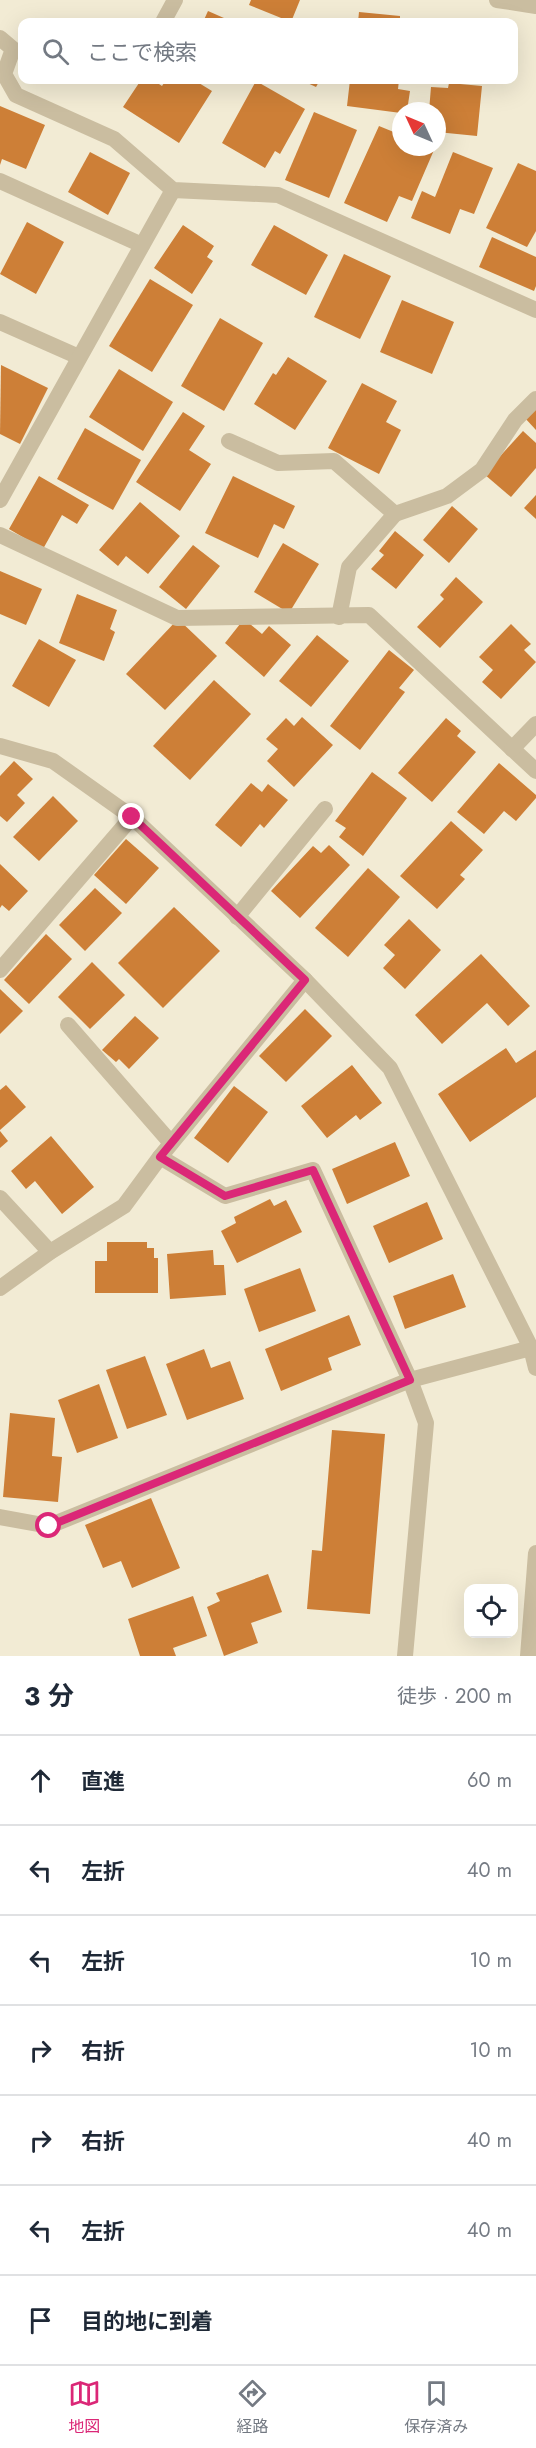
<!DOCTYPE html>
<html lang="ja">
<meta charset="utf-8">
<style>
body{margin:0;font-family:Jost,"Noto Sans JP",sans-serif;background:#f2f2f3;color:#1f2937}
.controls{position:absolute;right:18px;bottom:18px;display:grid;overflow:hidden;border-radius:12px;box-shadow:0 6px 24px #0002}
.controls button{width:54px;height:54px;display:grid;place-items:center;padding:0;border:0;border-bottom:2px solid #e0e1e3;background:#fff;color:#1f2937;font:30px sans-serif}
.compass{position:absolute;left:392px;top:102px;width:54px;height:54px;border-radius:50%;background:#fff;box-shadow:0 6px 24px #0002;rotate:314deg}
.stop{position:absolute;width:18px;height:18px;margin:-14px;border:4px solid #db2777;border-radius:50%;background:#fff}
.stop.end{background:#db2777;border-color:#fff;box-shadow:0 2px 6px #0008}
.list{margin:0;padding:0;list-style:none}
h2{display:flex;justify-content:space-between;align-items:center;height:78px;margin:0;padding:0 24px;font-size:26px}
h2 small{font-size:20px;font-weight:400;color:#747a83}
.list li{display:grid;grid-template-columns:39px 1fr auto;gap:18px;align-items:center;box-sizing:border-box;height:90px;padding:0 24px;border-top:2px solid #e0e1e3}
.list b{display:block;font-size:22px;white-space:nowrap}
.list em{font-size:20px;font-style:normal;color:#747a83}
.icon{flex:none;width:33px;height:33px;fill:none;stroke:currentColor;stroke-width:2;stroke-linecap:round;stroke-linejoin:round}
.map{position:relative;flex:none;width:536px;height:1656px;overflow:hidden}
.search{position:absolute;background:#fff;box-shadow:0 6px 24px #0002;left:18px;right:18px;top:18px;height:66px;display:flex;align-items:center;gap:15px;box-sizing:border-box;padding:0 21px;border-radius:12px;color:#747a83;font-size:22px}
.sheet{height:708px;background:#fff}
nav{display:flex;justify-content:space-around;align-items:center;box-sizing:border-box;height:84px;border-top:2px solid #e0e1e3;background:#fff;font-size:16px;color:#747a83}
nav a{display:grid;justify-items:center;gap:3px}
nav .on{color:#db2777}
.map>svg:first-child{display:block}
.building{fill:#cd7f37}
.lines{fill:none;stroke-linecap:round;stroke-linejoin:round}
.minor{stroke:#cabda0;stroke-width:16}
.route{stroke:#db2777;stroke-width:8}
</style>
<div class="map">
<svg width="536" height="1656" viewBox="0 0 536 1656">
<rect width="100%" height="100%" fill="#f2ebd4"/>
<!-- building -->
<g class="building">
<polygon points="251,0 300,0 291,22 249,5"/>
<polygon points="208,11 233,22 203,22"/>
<polygon points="359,12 400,16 400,22 358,22"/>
<polygon points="141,80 153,80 162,86 166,80 194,80 212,91 179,143 123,107"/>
<polygon points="301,80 320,80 316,87"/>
<polygon points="350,80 399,80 398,89 410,91 407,111 401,111 401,113 347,106"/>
<polygon points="256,81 305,109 280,154 275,151 265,168 222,143"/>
<polygon points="449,83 482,86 477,136 437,132 437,111 429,111 431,87 448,88"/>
<polygon points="0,106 45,125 26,169 2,159 0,165"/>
<polygon points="314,112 357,130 329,198 285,180"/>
<polygon points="379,126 401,135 401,147 427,147 434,150 412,201 399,196 387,222 344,203"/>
<polygon points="90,152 130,173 108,215 68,192"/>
<polygon points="453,152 493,168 474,214 460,209 450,234 411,218 422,191 435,197"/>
<polygon points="518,163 536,171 536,231 527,247 486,228"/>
<polygon points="27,222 64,242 36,294 0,274"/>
<polygon points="183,225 214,246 207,257 213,261 192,294 154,268"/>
<polygon points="274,225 328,255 306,295 251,265"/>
<polygon points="492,237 536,257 536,286 534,291 479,267"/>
<polygon points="344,254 391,276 360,339 314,317"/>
<polygon points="150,279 193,305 152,372 109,346"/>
<polygon points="402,300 454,322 432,374 380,352"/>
<polygon points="220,318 263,343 224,411 181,386"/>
<polygon points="288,357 327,381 295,430 254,404 273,373 276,375"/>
<polygon points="1,365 48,388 20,444 0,434"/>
<polygon points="119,369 173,402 143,451 89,417"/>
<polygon points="362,383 397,401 386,422 401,430 379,474 328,448"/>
<polygon points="536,406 536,430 524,417"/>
<polygon points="183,412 205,426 189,450 211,464 180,511 136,482"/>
<polygon points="85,428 141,460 113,510 57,479"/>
<polygon points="523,431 536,443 536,468 511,497 484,474"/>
<polygon points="39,476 89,505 77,524 62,515 43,549 9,529"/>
<polygon points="233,476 295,506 284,529 274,524 258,558 205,533"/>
<polygon points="536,495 536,519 524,508"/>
<polygon points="140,502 180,536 148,574 126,556 118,566 99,550"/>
<polygon points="452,506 478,529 449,563 423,540"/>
<polygon points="395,531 424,555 396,589 371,569 384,555 379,551"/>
<polygon points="283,543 319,564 289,613 254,592"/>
<polygon points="193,545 220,566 186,609 159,587"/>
<polygon points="0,571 42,589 26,625 0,614"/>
<polygon points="456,577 483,602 440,648 417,627 444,599 440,595"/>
<polygon points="77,594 117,610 110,629 115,632 104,661 59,643"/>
<polygon points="178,619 217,656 165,710 126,674"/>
<polygon points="244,619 262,634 269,626 291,645 264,677 225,643"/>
<polygon points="511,624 531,644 524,650 536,662 501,699 482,682 493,670 479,657"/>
<polygon points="317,635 349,661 311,707 279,681"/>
<polygon points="39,639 76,660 49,707 12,686"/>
<polygon points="389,650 414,670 399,688 405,692 360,750 330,726"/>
<polygon points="214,680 251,714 190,780 153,746"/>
<polygon points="302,717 333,745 294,787 267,761 278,749 266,739 286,718 294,726"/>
<polygon points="446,718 461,731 457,736 476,752 432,802 398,773"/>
<polygon points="14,761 33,779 17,795 25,803 7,822 0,816 0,776"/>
<polygon points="499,763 536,795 536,798 516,821 504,811 484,834 457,812"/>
<polygon points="372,772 407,798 363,856 339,837 346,828 335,821"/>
<polygon points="251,783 262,792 268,784 288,800 264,828 260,824 241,847 215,825"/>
<polygon points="53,796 78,821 39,861 13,837"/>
<polygon points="451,821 483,850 460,875 465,879 437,909 400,876"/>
<polygon points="126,839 159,868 126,904 94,875"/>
<polygon points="329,845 350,865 300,918 271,891 313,846 321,853"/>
<polygon points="0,864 28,891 9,911 2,905 0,908"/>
<polygon points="368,868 400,897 348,957 315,928"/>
<polygon points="95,888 122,913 85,951 59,925"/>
<polygon points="174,907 220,951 163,1008 118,963"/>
<polygon points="409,919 441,950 405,989 383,968 395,955 384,945"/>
<polygon points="46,934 72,959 29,1004 4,980"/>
<polygon points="481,954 530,1006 508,1026 487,1003 442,1044 415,1015"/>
<polygon points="92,962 125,995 90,1029 58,997"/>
<polygon points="0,989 23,1011 0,1034"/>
<polygon points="305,1009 332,1036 286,1082 259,1056"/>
<polygon points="135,1016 159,1038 129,1069 119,1059 116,1062 102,1050"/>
<polygon points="506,1048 516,1063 536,1050 536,1097 470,1142 438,1094"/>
<polygon points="352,1065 382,1103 360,1120 356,1115 327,1138 301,1106"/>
<polygon points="6,1085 26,1107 0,1130 0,1090"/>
<polygon points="234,1086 268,1112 228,1163 194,1138"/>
<polygon points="0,1131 8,1141 0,1148"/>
<polygon points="51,1136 94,1187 62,1214 35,1181 26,1189 11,1171"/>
<polygon points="395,1142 410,1176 347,1204 332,1169"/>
<polygon points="270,1199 274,1206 286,1200 302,1232 237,1263 221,1231 236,1223 234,1217"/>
<polygon points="427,1202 443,1239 389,1263 373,1226"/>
<polygon points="107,1242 147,1242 147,1248 154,1248 154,1258 158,1258 158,1293 95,1293 95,1261 107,1261"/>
<polygon points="213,1250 214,1265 224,1265 226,1295 170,1299 167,1254"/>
<polygon points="300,1268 316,1311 259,1332 244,1289"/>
<polygon points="453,1274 466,1307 405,1329 393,1296"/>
<polygon points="349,1315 361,1345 328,1358 332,1370 281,1391 265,1349"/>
<polygon points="204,1349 211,1368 230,1361 244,1399 187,1420 166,1364"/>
<polygon points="145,1356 167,1415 127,1429 106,1370"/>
<polygon points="99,1384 118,1438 77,1453 58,1400"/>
<polygon points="10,1413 55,1418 52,1456 62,1457 58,1502 3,1497"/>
<polygon points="332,1430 385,1434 370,1614 307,1609 312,1550 322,1551"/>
<polygon points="151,1498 180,1568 132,1588 121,1561 103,1568 85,1525"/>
<polygon points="268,1574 282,1612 251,1623 258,1643 224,1656 207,1607 220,1601 216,1593"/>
<polygon points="193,1596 207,1636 173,1648 176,1656 140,1656 128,1619"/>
</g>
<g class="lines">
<!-- minor -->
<g class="minor">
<polyline points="497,0 536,6"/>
<polyline points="163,22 175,0"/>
<polyline points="0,38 13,49 4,74 16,95 114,139 173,190 278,195 536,310"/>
<polyline points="0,181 142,245"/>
<polyline points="0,322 79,357"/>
<polyline points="229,441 278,463 334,461 395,514 349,567 339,617"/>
<polyline points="0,500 173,190"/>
<polyline points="395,514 447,496 482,470 515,420 536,399"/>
<polyline points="0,535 177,618 369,615 536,771"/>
<polyline points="0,746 53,761 132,817 305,980 390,1068 531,1348 536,1368"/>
<polyline points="512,749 536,724"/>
<polyline points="237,917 325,809"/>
<polyline points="0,970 132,817"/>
<polyline points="68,1025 171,1143"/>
<polyline points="160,1157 225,1196 313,1170 410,1380 426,1423 405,1656"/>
<polyline points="0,1198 50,1252"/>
<polyline points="0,1288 50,1252 124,1206 160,1157 305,980"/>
<polyline points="0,1517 49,1526 410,1380 531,1348"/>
<polyline points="528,1656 536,1553"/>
</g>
</g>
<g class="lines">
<!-- route -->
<polyline class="route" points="49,1526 410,1380 313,1170 225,1196 160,1157 305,980 132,817"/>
</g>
</svg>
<div class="controls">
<button><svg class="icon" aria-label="locate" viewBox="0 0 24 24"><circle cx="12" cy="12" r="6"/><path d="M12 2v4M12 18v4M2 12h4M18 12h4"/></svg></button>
</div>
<svg class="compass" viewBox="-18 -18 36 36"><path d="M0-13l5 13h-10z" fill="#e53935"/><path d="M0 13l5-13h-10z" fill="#747a83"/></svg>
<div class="stop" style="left:49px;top:1526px"></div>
<div class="stop end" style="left:132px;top:817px"></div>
<div class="search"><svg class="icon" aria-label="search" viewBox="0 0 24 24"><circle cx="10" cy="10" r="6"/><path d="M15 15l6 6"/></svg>ここで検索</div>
</div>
<section class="sheet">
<h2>3 分<small>徒歩 · 200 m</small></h2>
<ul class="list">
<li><svg class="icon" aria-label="ahead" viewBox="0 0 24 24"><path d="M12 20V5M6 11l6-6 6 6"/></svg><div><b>直進</b></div><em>60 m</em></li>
<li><svg class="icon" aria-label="left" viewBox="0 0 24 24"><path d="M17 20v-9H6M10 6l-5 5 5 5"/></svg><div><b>左折</b></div><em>40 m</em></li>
<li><svg class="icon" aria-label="left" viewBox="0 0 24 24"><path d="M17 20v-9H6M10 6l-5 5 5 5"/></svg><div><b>左折</b></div><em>10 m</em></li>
<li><svg class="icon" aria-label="right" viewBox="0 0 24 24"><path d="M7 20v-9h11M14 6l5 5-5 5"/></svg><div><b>右折</b></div><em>10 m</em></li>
<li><svg class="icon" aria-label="right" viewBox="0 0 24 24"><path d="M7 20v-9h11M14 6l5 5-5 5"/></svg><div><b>右折</b></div><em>40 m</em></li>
<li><svg class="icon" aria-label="left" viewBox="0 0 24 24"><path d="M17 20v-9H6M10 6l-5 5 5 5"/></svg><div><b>左折</b></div><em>40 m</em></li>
<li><svg class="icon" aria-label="arrive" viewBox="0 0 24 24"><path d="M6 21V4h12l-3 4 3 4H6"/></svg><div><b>目的地に到着</b></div></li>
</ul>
</section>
<nav>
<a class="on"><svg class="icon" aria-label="map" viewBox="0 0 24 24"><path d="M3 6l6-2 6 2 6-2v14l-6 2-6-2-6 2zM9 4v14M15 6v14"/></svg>地図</a>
<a><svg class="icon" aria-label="directions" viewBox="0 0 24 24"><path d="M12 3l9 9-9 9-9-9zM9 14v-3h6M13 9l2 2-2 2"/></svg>経路</a>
<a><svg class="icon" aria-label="saved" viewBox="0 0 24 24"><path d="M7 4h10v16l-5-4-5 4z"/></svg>保存済み</a>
</nav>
